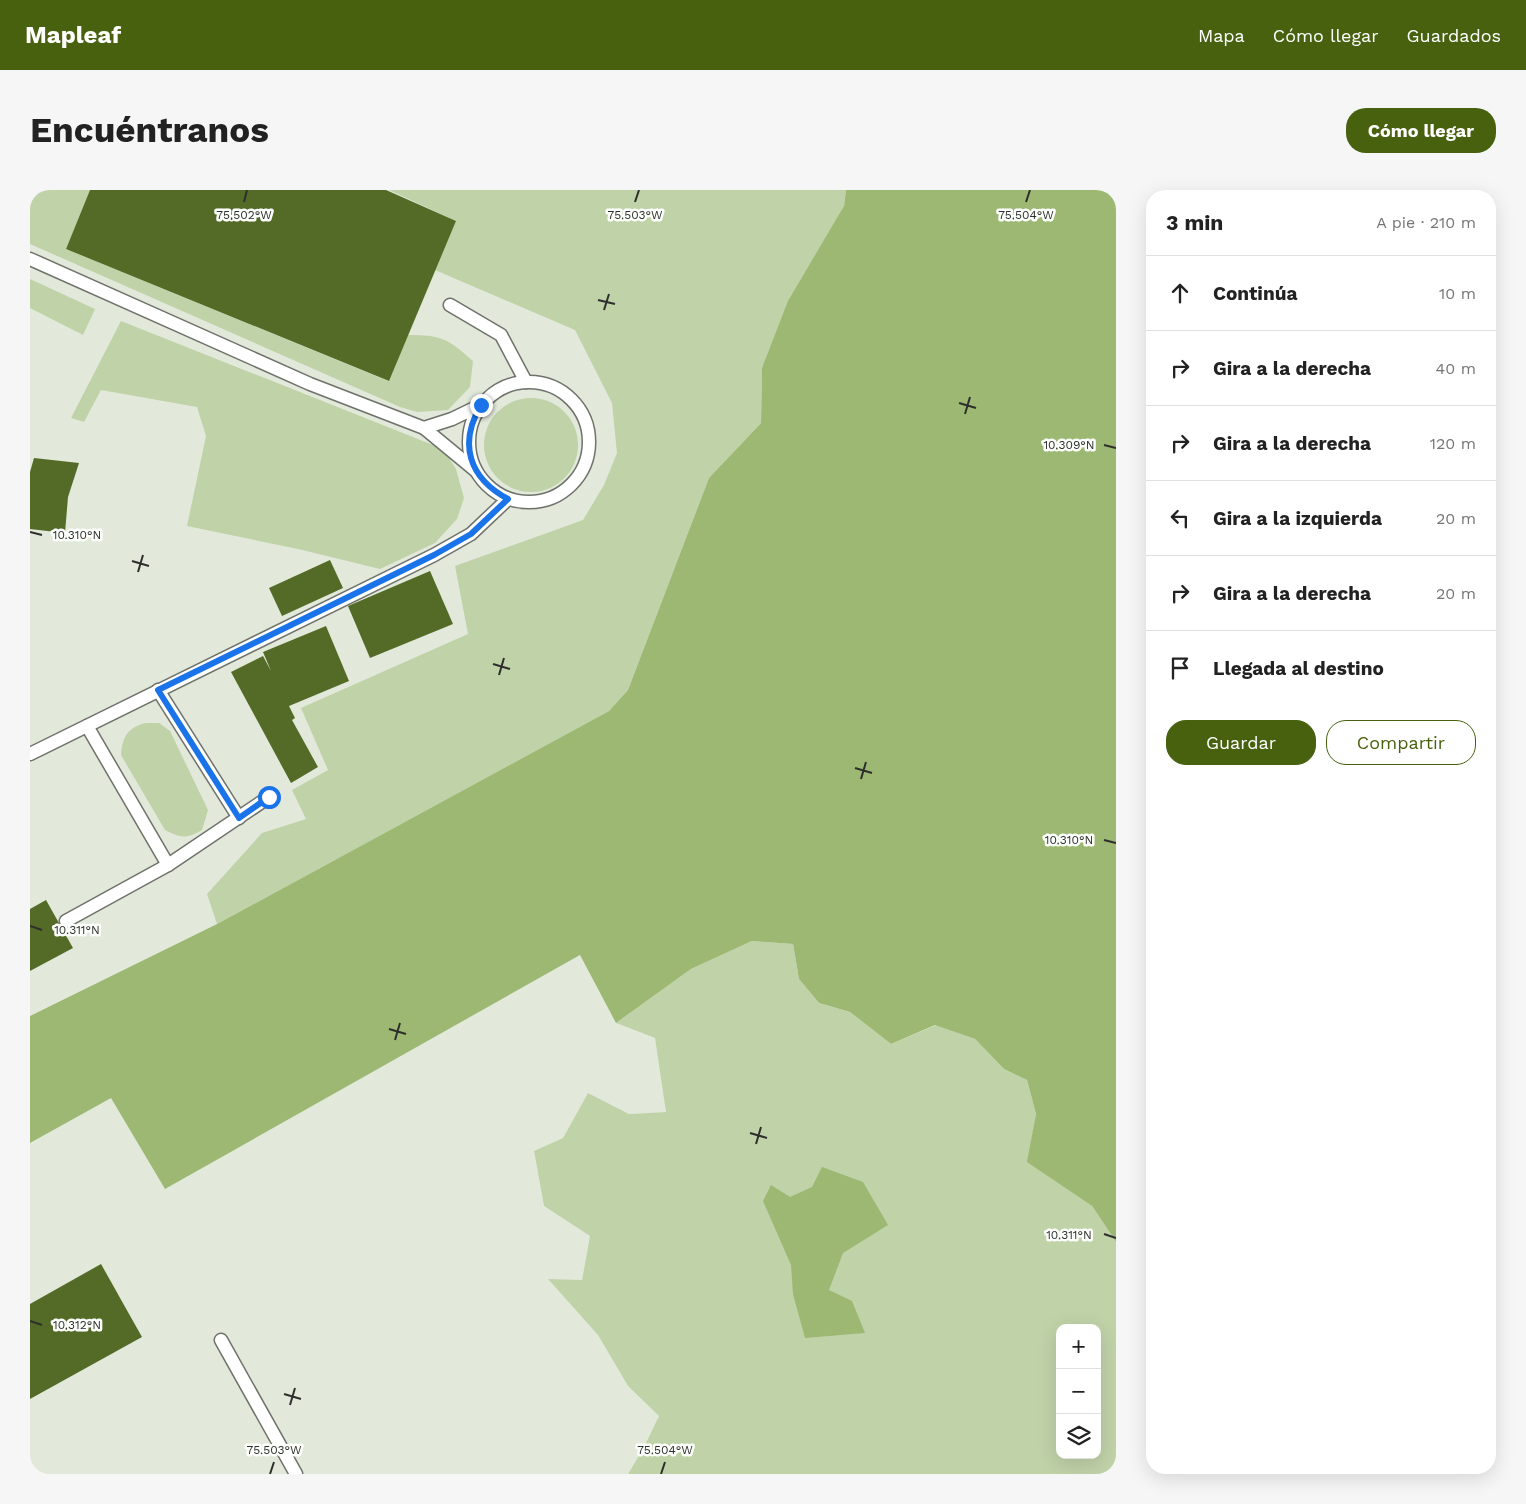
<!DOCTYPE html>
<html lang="es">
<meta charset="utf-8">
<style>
body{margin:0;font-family:"Work Sans",sans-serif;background:#f6f6f6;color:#222}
.controls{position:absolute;right:15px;bottom:15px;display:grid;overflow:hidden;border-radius:10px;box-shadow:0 5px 20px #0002}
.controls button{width:45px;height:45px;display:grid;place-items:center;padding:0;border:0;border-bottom:1px solid #e0e0e0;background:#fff;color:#222;font:25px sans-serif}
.stop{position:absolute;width:15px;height:15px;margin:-11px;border:4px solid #1a73e8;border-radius:50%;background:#fff}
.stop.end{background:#1a73e8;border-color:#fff;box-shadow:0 1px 5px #0008}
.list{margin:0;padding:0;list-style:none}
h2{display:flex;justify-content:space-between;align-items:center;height:65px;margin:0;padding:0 20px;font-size:21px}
h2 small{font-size:16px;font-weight:400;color:#767676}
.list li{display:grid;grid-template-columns:32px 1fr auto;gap:15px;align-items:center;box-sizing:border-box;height:75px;padding:0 20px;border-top:1px solid #e0e0e0}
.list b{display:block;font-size:19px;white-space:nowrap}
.list em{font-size:16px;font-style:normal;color:#767676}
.actions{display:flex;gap:10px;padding:15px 20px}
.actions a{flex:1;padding:11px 0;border:1px solid #47610f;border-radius:20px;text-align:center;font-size:18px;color:#47610f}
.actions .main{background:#47610f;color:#fff}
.icon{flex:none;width:28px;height:28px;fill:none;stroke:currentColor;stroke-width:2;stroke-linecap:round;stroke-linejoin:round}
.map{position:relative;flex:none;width:1086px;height:1284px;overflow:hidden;border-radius:20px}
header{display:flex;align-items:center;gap:30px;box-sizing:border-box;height:70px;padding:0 25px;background:#47610f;color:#fff}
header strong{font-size:24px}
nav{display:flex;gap:28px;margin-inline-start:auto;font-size:18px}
.intro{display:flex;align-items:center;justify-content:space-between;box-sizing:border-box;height:120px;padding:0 30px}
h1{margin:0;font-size:35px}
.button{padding:12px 22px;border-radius:20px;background:#47610f;color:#fff;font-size:18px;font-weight:700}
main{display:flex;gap:30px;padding:0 30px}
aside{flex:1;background:#fff;border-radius:20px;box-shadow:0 5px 20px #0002}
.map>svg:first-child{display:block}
.built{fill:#e2e9da}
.green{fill:#c0d2a8;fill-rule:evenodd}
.water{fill:#9cb872}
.building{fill:#536b26}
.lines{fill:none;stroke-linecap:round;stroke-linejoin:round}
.service-casing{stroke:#6f726b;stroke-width:15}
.service{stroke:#fff;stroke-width:12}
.route{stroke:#1a73e8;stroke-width:6}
.ticks{fill:none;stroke:#2e2f2c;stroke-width:2}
.ticks-label{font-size:12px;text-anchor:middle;fill:#2e2f2c;stroke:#fdfffc;stroke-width:5;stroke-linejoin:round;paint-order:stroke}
</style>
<header>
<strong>Mapleaf</strong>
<nav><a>Mapa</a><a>Cómo llegar</a><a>Guardados</a></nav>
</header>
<div class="intro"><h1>Encuéntranos</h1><a class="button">Cómo llegar</a></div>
<main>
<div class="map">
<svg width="1086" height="1284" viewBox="0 0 1086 1284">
<rect width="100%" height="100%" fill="#eff3ea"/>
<!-- built -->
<g class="built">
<polygon points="0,0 816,0 598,500 579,521 187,734 0,826"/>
<polygon points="550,765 586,833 625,848 637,922 599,924 558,903 533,948 504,961 514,1016 560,1046 552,1090 519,1090 568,1145 598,1196 629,1226 614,1257 598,1284 0,1284 0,953 81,907 135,999"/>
</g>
<!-- green -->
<g class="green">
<path d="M0,0h60l-24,59 322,132 19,-46c35,0 40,3 66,26l-3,26 -22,23 -31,2 -17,-5 -370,-163z"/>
<polygon points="359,0 816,0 814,16 732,178 731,233 679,288 598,500 579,521 187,734 177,704 232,643 276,629 262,600 298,580 271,518 438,444 425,376 553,330 574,295 587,263 582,213 545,140 405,80 426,31"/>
<polygon points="0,89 65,119 53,145 0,118"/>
<polygon points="91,131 413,259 426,279 434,308 427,329 405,353 350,379 268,359 157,336 176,246 167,217 71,200 54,232 41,228"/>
<circle cx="501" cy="255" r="47"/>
<path d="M116,533h13l11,8 38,79 -6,20c-15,9 -22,8 -37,0l-44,-75c1,-18 7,-28 25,-32z"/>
<path d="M722,751l41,3 6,35 20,24 31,9 41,32 45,-19 39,14 29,30 23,11 9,34 -8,48 64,44 24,36v232h-488l16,-27 15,-31 -31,-30 -30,-51 -50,-56 34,1 8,-44 -46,-30 -10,-55 29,-13 25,-45 41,21 37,-2 -11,-74 -39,-15 75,-54zM1030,1138h37v127h-37z"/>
</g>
<!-- water -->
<g class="water">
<polygon points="816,0 1086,0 1086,1052 1062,1016 997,972 1006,924 997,890 974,879 945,849 905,835 861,854 820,822 789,813 769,789 763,754 722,751 661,779 586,833 550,765 135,999 81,908 0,953 0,826 187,734 579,521 598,500 679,288 731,233 732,178 758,111 814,16"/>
<polygon points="792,977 833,992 858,1035 813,1063 799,1100 822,1111 835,1143 775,1148 763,1104 761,1075 733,1011 741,995 760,1007 782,997"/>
</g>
<!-- building -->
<g class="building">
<polygon points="60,0 356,0 426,31 359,191 36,59"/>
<polygon points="4,268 49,273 38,307 35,343 0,339 0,282"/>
<polygon points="300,370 313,398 252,426 239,398"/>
<polygon points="400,381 423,434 340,468 318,416"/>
<polygon points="296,436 319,491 259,516 265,528 262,530 288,577 261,593 201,482 233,466 241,481 233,462"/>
<polygon points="16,710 43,758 0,781 0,719"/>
<polygon points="71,1074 112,1147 0,1209 0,1114"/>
</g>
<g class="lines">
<defs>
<g id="service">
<polyline points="0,69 280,194 394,238 446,281"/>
<polyline points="420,115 471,145 496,192"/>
<circle cx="499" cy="252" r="60"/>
<polyline points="394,238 422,229 451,215"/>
<polyline points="128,500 209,628"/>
<polyline points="57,536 138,675"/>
<polyline points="0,564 404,365 441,344 478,309"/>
<polyline points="36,731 138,675 239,607"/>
<polyline points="191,1150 266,1284"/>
</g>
</defs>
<!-- service casing -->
<use href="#service" class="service-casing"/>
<!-- service -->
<use href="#service" class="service"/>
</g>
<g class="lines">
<!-- route -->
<path class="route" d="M239,607l-30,21 -81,-128 276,-135 37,-21 37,-35c-39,-21 -50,-55 -27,-94"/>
</g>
<!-- ticks -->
<path class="ticks" d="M214,12l3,-12M605,12l4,-12M996,12l4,-12M568,110l17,4M574,120l5,-16M929,213l17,5M935,224l5,-17M1074,255l12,3M0,342l12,3M102,371l17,5M108,382l5,-17M463,474l17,5M469,485l5,-17M825,578l17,5M831,589l5,-17M1074,650l12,3M0,736l12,4M359,839l17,5M365,850l5,-17M720,943l17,5M726,954l5,-17M1074,1044l12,4M0,1131l12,4M254,1204l17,5M260,1215l5,-17M240,1284l4,-12M631,1284l4,-12"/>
<g class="ticks-label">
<text x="214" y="29">75.502°W</text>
<text x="605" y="29">75.503°W</text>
<text x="996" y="29">75.504°W</text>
<text x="1039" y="259">10.309°N</text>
<text x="47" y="349">10.310°N</text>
<text x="1039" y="654">10.310°N</text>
<text x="47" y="744">10.311°N</text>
<text x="1039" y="1049">10.311°N</text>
<text x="47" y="1139">10.312°N</text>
<text x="244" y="1264">75.503°W</text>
<text x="635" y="1264">75.504°W</text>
</g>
</svg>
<div class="controls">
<button>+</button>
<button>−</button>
<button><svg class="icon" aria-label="layers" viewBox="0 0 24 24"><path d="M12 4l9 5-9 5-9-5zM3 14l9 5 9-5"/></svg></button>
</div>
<div class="stop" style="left:239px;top:607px"></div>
<div class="stop end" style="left:451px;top:215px"></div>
</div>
<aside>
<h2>3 min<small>A pie · 210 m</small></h2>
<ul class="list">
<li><svg class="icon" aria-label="ahead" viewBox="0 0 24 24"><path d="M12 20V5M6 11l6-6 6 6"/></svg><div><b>Continúa</b></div><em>10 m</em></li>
<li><svg class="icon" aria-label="right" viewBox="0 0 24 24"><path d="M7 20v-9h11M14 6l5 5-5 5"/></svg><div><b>Gira a la derecha</b></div><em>40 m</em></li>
<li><svg class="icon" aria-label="right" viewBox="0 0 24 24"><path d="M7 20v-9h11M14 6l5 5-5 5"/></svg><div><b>Gira a la derecha</b></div><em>120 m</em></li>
<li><svg class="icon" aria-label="left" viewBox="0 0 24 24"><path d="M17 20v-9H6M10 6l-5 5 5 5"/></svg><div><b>Gira a la izquierda</b></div><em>20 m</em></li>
<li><svg class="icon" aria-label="right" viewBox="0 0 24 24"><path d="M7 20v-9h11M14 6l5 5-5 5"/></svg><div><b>Gira a la derecha</b></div><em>20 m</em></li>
<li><svg class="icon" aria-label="arrive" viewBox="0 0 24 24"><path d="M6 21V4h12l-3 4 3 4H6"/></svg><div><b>Llegada al destino</b></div></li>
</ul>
<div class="actions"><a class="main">Guardar</a><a>Compartir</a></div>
</aside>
</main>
